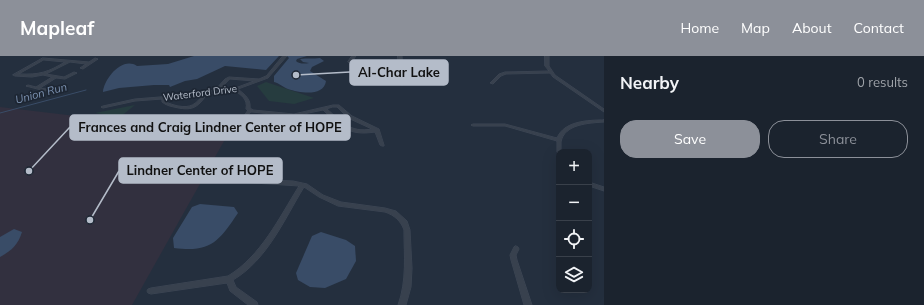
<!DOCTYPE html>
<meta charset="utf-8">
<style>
body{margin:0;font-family:Mulish,sans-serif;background:#242b36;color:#f1f3f6}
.controls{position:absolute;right:12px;bottom:12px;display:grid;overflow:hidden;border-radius:8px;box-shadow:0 4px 16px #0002}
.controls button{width:36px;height:36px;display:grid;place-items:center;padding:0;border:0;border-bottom:1px solid #39404a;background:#1b232e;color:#f1f3f6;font:20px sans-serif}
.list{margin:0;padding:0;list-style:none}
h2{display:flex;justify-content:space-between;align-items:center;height:52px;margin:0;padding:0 16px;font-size:17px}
h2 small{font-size:13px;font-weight:400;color:#a0a4aa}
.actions{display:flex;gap:8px;padding:12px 16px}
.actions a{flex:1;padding:9px 0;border:1px solid #8c9099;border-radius:16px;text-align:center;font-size:14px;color:#8c9099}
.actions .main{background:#8c9099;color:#fff}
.icon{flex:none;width:22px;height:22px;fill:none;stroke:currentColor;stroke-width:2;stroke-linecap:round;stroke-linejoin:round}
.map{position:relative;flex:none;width:604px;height:249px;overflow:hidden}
header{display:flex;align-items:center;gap:24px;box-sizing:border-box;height:56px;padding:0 20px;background:#8c9099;color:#fff}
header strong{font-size:19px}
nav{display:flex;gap:22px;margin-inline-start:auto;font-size:14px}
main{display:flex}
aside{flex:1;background:#1b232e}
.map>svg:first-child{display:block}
.medical{fill:#32303f}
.green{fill:#263c3f}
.water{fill:#394c67}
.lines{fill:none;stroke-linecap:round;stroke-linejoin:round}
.stream{stroke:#394c67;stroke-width:1}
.street-casing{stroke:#565f6c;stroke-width:0.5}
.street{fill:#38414e;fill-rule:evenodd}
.labels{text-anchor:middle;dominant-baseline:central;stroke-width:3.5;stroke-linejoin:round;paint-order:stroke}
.far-street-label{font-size:10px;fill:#b4bcc9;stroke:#1d2633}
.far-water-label{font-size:11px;font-style:italic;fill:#7c92b1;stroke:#1d2633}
.leader{fill:none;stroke:#b4bcc9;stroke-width:1.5}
.callout-dot{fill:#b4bcc9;stroke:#1d2633;stroke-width:1.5}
.callout{fill:#b4bcc9;stroke:#b4bcc9;stroke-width:1.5}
.callout-label{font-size:13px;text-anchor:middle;font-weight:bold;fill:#111}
</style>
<header>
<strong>Mapleaf</strong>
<nav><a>Home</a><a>Map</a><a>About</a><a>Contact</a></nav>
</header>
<main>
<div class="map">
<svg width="604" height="249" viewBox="0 0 604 249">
<rect width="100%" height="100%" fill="#242f3e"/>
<!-- medical -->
<polygon class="medical" points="0,51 228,78 132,249 0,249"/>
<!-- green -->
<g class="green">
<polygon points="266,26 314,42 294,48 269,45 257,30"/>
<polygon points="135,49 120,61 95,57"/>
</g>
<!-- water -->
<g class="water">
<path d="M194,0h85l-13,14 -41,-4 -28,13 -12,2 -15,6 -1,-2h-15l-35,3 -16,4c1,-13 19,-36 34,-26l31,-2z"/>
<path d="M287,0h20l-10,3 -1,2c3,3 9,3 13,2l-6,-1 -3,-3c7,-1 13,0 20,-1l4,3 -12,6 -2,4 16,10c-2,16 -26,12 -38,8 -5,-2 -9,-6 -14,-7v-6l15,-18z"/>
<path d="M200,148l34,3 4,6c-19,28 -27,40 -64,35l-1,-10 19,-31z"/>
<path d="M14,173l8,3c-4,13 -11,19 -22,25v-20z"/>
<polygon points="321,176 346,184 355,190 356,205 346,223 325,232 310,231 298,224 296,217 312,180"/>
</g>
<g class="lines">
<!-- stream -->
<polyline class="stream" points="0,57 86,34"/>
<defs>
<g id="street">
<path d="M283,0h4l-19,22 -30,11c7,6 13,10 12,19l3,2 41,4 39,-9h6l13,11 27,13 5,16v1h-2l-2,-1 -5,-13c-27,4 -34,-5 -52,-22l-29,6h-8l-3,6 -2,1 -34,-4 -3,-3 4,-6 -2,-1c2,-10 -5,-14 -12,-19l-27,4c-10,15 -16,17 -33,13 -5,-1 -8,-2 -12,-5v-3l-27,2 -32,7 -2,-1 2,-1 32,-7 50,-4 30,-5 10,-11 4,-2 30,2 7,-3zM230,23l24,2 -16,6 -18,3zM203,39c-8,10 -12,13 -25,11 -4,-1 -8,-2 -12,-4v-3zM333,51h4l11,11 24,11c-22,4 -30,-7 -45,-20zM251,56h1l29,3 -2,5 -29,-3 -2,-1z"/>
<polygon points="352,0 356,0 351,7 349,7 348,6"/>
<polygon points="398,0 402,0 404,28 402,29 400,28"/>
<polygon points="545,0 549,0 549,10 555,19 604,53 604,56 553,21 550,17 506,18 501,20 493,28 490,27 499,18 505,16 549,15 545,10"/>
<path d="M43,2l46,4 6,-4 3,1 -15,10 -3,-1 6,-4 -16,-2 -24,12 18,3 10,-5 3,1 -12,6 -9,-1 -16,10 6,1 1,1 -2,1 -19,-5 2,-1 8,2 16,-10 -9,-2 -11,2 -17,-1 -2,-1zM44,4l21,2c-17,10 -25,13 -46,12z"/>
<path d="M604,64v2c-15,1 -40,2 -43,20 0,3 0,7 0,10h-2v2l-2,-2v-11l-52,-15h-32l-2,-1 2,-1h32l52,14c7,-17 31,-18 47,-18z"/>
<path d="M210,121l83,4 14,3 16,11 18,7 44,6 11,3 11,10 3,9 2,38 -1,19 -5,18h-8c9,-25 6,-49 6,-75 -3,-9 -10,-15 -19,-18l-47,-6 -19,-9 -15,-10c-20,33 -37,73 -71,93l3,7 21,15 1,3h-10l-18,-14 -3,-8 -76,11 -3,-1 -1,-2 1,-2 3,-1 77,-12c33,-20 51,-58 71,-90l-91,-6 -1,-1 1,-1z"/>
<polygon points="589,126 604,131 604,135 589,130"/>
<polygon points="516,190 518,191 519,193 516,199 517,204 532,249 524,249 511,204 510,199 514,191"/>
</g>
</defs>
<!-- street casing -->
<use href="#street" class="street-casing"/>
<!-- street -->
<use href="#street" class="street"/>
</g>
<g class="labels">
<!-- far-street labels -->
<g class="far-street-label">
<text transform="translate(200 37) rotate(-7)">Waterford Drive</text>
</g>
<!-- far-water labels -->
<g class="far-water-label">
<text transform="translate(41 37) rotate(-15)">Union Run</text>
</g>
</g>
<!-- callouts -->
<path class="leader" d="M296 19L350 16M29 115L70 71M90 164L119 115"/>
<g class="callout-dot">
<circle cx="296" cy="19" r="4"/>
<circle cx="29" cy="115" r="4"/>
<circle cx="90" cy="164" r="4"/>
</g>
<g class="callout">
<rect x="350" y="4" width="98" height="25" rx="4"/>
<rect x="70" y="59" width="280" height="25" rx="4"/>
<rect x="119" y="102" width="163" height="25" rx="4"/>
</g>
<g class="callout-label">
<text x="399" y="21">Al-Char Lake</text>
<text x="210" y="76">Frances and Craig Lindner Center of HOPE</text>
<text x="200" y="119">Lindner Center of HOPE</text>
</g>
</svg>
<div class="controls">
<button>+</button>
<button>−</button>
<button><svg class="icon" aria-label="locate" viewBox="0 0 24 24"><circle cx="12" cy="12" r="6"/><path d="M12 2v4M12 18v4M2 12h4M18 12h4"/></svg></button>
<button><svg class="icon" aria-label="layers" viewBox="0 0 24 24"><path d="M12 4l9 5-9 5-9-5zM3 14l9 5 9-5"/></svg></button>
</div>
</div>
<aside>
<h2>Nearby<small>0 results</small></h2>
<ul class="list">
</ul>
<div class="actions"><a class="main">Save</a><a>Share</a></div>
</aside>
</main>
